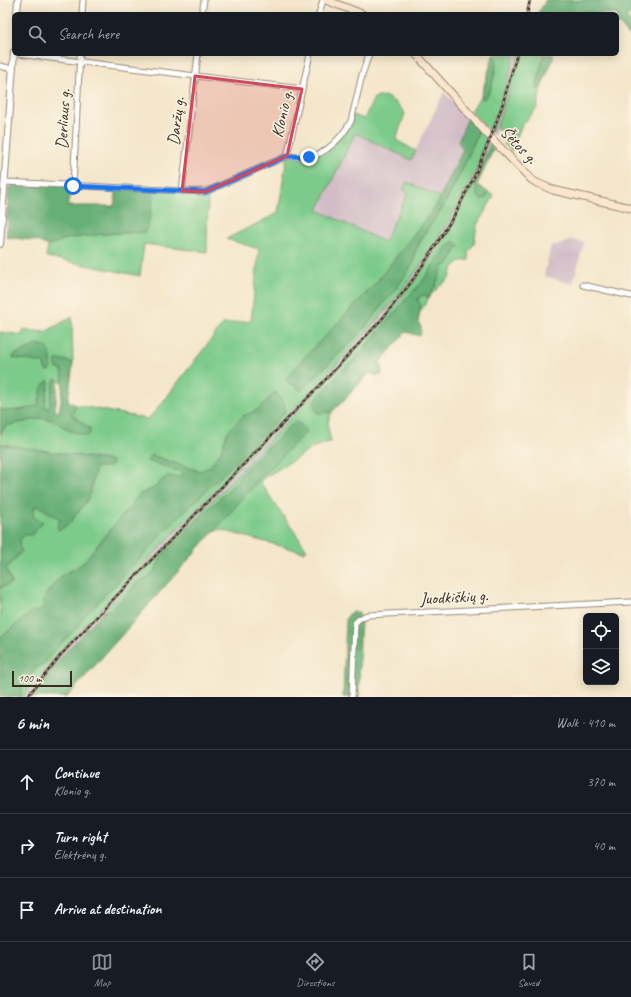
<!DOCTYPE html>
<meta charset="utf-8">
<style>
body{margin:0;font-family:Caveat,sans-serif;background:#20242c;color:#f1f3f6}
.controls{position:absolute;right:12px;bottom:12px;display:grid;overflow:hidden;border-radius:6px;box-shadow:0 2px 10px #0003}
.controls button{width:36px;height:36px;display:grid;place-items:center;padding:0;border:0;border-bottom:1px solid #363941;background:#171b24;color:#f1f3f6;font:20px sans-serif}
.scale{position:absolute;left:12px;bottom:10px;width:60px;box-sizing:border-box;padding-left:4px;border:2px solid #3b2a1e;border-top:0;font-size:11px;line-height:14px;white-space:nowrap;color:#3b2a1e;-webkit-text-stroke:3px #fcf5e5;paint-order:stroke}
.stop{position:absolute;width:12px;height:12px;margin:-9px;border:3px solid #1a73e8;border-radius:50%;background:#fff}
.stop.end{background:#1a73e8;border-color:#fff;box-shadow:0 1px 4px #0008}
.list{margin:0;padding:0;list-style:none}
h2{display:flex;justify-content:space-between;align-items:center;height:52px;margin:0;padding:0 16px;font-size:17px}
h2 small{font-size:13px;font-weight:400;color:#9ea1a6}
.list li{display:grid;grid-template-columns:26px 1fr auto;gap:12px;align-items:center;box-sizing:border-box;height:64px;padding:0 16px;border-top:1px solid #363941}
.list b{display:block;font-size:15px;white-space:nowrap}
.list p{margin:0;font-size:13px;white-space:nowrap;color:#9ea1a6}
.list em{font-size:13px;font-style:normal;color:#9ea1a6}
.icon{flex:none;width:22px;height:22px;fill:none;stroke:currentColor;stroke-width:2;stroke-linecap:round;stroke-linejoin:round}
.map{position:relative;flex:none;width:631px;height:697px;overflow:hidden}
.search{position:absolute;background:#171b24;box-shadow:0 2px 10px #0003;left:12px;right:12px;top:12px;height:44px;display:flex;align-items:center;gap:10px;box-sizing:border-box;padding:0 14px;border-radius:6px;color:#9ea1a6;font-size:15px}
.sheet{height:244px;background:#171b24}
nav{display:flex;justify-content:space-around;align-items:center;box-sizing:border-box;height:56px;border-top:1px solid #363941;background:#171b24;font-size:11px;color:#9ea1a6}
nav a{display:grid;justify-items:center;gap:2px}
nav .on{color:#8c9099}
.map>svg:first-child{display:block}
.industrial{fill:#d2bdc7}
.green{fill:#7dcb8b;stroke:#5c7a54;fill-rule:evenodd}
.forest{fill:#66af77;stroke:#506c4a}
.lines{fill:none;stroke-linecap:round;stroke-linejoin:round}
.minor-casing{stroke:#988874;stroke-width:7}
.tertiary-casing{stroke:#988874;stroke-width:8}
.secondary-casing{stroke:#988874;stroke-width:9}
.minor{stroke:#fff;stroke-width:5}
.tertiary{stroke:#fff;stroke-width:6}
.secondary{stroke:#fbe5cf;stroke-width:7}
.rail-casing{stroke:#3b2a1e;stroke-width:2.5}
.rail{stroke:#fcf5e5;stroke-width:1;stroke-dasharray:3;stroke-linecap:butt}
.route{stroke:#1a73e8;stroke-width:5}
.marked{fill:#d1495b;fill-opacity:0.2;stroke:#d1495b;stroke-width:3;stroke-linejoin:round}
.labels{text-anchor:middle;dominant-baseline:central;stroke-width:3;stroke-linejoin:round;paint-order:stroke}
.street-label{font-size:17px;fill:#3b2a1e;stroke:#fcf5e5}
</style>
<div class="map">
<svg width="631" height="697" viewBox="0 0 631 697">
<rect width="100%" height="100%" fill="#fcf5e5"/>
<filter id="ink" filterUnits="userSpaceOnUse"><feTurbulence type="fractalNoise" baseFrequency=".025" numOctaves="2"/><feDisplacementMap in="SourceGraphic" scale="8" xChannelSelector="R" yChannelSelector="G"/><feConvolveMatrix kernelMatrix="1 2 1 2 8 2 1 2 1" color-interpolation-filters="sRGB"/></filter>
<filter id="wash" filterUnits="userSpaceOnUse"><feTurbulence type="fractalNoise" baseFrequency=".012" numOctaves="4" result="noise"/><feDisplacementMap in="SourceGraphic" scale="16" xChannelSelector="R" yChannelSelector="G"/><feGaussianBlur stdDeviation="0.9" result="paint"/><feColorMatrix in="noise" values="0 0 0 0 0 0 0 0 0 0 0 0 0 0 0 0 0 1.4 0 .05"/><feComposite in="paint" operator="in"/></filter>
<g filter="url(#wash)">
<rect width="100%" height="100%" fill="#f4e6cb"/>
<!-- industrial -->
<g class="industrial">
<polygon points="515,54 519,54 517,62 494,136 491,133 501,106"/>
<polygon points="444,92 468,118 458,141 463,150 440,197 427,191 408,192 384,242 318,210 355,133 411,160"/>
<polygon points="488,139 491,142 475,178 456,215 431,257 402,297 384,320 198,515 102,613 61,657 29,697 23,697 58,654 99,611 323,379 380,317 399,295 473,177"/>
<polygon points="572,240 584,242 573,284 544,276 551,245 559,245"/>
</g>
<!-- green -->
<g class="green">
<path d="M493,54h22l-14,52 -10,27 -20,-22 10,-15 1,2 2,1c8,-6 12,-31 13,-41l-2,-2h-2z"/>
<polygon points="519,54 544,54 536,88 538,89 541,88 537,108 522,125 511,151 504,144 508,133 496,128 509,90"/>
<path d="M385,96l11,7 9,10 -9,27 20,11 -5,9 -56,-27 -37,77 66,32 24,-49 -5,-4 4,-7 33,15 -1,5 -64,82 -69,72 -17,27 5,2 6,6 9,-7 9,-10 36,-34 18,-21 12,-17 7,-6 22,-32 1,-5v-5l11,-21 18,-26 19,-37 17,-39 -11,-13 1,-2 19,23 -15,38 -19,35 -26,43 -29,40 -19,22 -57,62 -224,232 -41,43 -35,43h-4l2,-3v-8l15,-18 9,-5 10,-14 22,-21 6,-10 72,-75 4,-7c42,-40 83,-80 123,-121l4,-6 -4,-9 -3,-2 -2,-5 -2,-1 -17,18 -15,6 -15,15 -7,20 -11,16 -10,4 -11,-3 -38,-13 -4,6 34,10 1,3 -1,4 -14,-2 -13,12 -14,6 -59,71 -20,11 -13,16 -6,11 2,3 -5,6 -6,-1 -33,27v-50l12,-5 -6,-14 16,-18 -3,-4 1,-7 4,-5 18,-13 -8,-4 -1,-7 4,-6 23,14 -3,9 2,2 11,-7 19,-25 7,-31 15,-2 1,-4 -111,-17 -1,-8 5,-10 37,-8 13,3 15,10 10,-10 -8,-6 4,-10 72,14 14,-16 61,-79 28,-3 8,-72 -33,-10 52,-26 9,-57 22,1 33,-21 11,-21 11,4 10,-21z"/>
<path d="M491,142l4,4 -1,2 -3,1 -16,36 1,3 10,10 2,-6 6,4 -17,29 -3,19 -6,8 1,8 -8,1 -5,3 -3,4 -3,10 -9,7 -10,10 -11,17 -2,-14 7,-4 3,4 4,-7 4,-6 5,-14 3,-5 6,-4 6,-13 3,-2 -6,-5c-9,4 -22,27 -28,36 -5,8 -12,13 -18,20 -29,36 -60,69 -92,102l3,13 14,-1c-6,11 -4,17 -1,29l-17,6 -50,31 -4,4 47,68 -4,2 -82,-22 -7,1 45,-51 35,-58 -16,17 -13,11 -15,15 -26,30 -16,14 -47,48 -5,13 -10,9 -7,2 -10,12 -18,16 -9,3 96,-97 186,-195c16,-21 33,-42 48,-64 23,-37 42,-74 59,-114z"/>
<polygon points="154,190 208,191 207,252 144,244 140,276 46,257 48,246 65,239 103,234 145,232 150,216"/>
<path d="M72,317l1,46 -9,-3 -2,10 1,12 -2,-1 -3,1 -2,-3 -7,30 -3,-1 -1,-5 4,-20 -9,14 -2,8c-9,4 -29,8 -38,4v-77l22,3 2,-5 21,2zM39,344l8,27 -2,-3 -1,-5 -30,-8z"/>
</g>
<!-- forest -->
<g class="forest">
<polygon points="545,0 621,0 631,2 631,14 628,15 627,18 631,23 631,39 621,25 617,25 617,14 537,14 544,4"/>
<polygon points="544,54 553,54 553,59 541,88 538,89 536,89"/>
<path d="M493,56h2l2,2c-1,10 -5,35 -13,41l-2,-1 -1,-2z"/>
<polygon points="468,118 479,131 462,170 443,207 425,233 414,254 414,259 413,264 391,296 384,302 372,319 354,340 318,374 309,384 302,390 300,391 294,385 289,383 286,379 306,356 375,284 439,202 440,197 463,150 458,141"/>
<path d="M494,148l-17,37 11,7 -2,6 -5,2c-6,-6 -3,-8 -7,-15l13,-30 4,-6z"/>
<polygon points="13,185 73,186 67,206 114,206 117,188 154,190 150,216 145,232 103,234 65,239 48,246 37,241 6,237 8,222 7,214 9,187"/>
<path d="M453,242h2l4,3v2l-3,2 -6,13 -6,4 -3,5 -5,14 -4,6 -3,5 -2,2 -1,-3 -2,-1 -6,4v3l3,4 -1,4v3l-2,10c4,5 4,8 2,14 -5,-1 -9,-3 -14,-4l-26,30c2,5 4,7 1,13h-5l-6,-2 -38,39 -14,1 -5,-9 2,-4c32,-33 63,-66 92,-102 6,-7 13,-12 18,-20 6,-9 19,-32 28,-36z"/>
<path d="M39,344l9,4c3,8 5,14 2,22l-3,1 -2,-3 -1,-5 -31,-5 1,-3c9,-3 16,-8 25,-11z"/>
<path d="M56,360h8l9,3 -5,38 8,4 -4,10 18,13v6l-3,2 -17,-5 -15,-10 -13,-3 -37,8 -5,9v-26c9,4 28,0 38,-4l4,-18 6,-7 1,3 -4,20 1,5h3l5,-28 3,-1 1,3 -3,29 2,1 2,-2c3,-13 5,-26 3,-40l-5,-1 -1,-5z"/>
<path d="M275,392c1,1 2,3 3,5 1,2 4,2 5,4 1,2 2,6 3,9l-4,5c-40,41 -81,81 -123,121l-4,7 -72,75 -6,10 -22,21 -10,14 -9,5 -15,18v8l-2,3h-19v-59l33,-27 6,1 5,-6 -2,-3 6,-11 13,-16 20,-11 59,-71 14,-6 13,-12 14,1 1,-3 -2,-3 -33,-10 4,-6 38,13 11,3 10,-4 11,-16 7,-20 15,-15 15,-6z"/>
<polygon points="294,422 301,424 306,432 259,480 67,697 30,697 32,693 61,657 102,613 111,609 129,593 139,581 146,579 156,570 161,557 208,509 224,495 250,465 265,450 278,439"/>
<polygon points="0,441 1,444 112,461 111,465 108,467 96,467 89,498 70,523 59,530 57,528 60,519 37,505 33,511 34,518 43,522 32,535 24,535 20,540 19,547 22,550 6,569 12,583 0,588"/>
<polygon points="351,612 359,612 361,624 360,635 359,697 343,697 346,618"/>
</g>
</g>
<g filter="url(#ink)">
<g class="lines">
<defs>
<g id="minor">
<polyline points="82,14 83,0"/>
<polyline points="202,14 204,0"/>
<polyline points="319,14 323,0"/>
<polyline points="18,54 302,89"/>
<polyline points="0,66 13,69"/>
<path d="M287,156c7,1 15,2 22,1 18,-3 34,-21 42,-36l11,-46 7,-21"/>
<polyline points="5,182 205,192 287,156 310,54"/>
<polyline points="73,186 80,54"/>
<polyline points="182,191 198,54"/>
<polyline points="583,285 631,296"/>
<polyline points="352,697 355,623 359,619 367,615 631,602"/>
</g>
<g id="tertiary">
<polyline points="17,14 18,0"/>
<polyline points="0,244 14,52"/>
</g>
<g id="secondary">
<polyline points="326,0 362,14"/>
<polyline points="416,54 491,138 532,180 537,183 553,190 631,208"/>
</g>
</defs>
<!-- minor casing -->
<use href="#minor" class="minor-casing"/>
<!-- tertiary casing -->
<use href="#tertiary" class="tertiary-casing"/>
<!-- secondary casing -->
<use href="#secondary" class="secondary-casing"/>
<!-- minor -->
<use href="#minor" class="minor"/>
<!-- tertiary -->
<use href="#tertiary" class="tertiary"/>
<!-- secondary -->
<use href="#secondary" class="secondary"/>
<defs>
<g id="rail">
<polyline points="527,14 530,0"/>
<polyline points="27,697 60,656 102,611 325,380 382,319 409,285 429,256 455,214 474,177 492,134 502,106 517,54"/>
</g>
</defs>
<!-- rail casing -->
<use href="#rail" class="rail-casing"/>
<!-- rail -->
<use href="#rail" class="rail"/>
</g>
</g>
<g class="lines" filter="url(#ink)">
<!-- route -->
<polyline class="route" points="73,186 205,192 287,156 309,157"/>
</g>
<!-- marked area -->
<path class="marked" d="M195,76l107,13 -15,67 -82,36 -23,-1z"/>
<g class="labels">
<!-- street labels -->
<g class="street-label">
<text transform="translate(282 114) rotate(-77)">Klonio g.</text>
<text transform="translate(63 119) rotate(-87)">Derliaus g.</text>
<text transform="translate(176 121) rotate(-83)">Daržų g.</text>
<text transform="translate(519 145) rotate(46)">Šėtos g.</text>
<text transform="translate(454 597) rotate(-3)">Juodkiškių g.</text>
</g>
</g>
</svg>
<div class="controls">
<button><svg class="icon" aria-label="locate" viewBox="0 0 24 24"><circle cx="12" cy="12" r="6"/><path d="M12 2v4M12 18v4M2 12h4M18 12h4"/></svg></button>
<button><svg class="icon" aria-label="layers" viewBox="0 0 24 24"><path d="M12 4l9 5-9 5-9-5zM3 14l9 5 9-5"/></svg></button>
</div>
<div class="scale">100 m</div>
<div class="stop" style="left:73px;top:186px"></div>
<div class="stop end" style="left:309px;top:157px"></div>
<div class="search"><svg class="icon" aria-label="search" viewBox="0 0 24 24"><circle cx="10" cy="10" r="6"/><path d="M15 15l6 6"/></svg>Search here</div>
</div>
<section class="sheet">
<h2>6 min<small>Walk · 410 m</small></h2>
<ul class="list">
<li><svg class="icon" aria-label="ahead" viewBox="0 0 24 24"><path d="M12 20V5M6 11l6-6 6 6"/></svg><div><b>Continue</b><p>Klonio g.</p></div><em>370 m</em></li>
<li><svg class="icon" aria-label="right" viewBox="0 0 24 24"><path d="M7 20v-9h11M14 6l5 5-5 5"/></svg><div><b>Turn right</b><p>Elektrėnų g.</p></div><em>40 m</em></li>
<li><svg class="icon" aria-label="arrive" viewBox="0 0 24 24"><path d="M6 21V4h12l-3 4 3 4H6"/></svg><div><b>Arrive at destination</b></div></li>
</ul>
</section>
<nav>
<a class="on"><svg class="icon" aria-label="map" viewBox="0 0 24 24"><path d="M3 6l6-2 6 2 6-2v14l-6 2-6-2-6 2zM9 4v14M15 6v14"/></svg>Map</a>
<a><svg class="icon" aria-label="directions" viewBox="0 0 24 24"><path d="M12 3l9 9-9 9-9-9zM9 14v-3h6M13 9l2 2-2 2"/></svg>Directions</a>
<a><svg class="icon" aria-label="saved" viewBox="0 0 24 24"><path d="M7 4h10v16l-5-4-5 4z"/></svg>Saved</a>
</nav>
